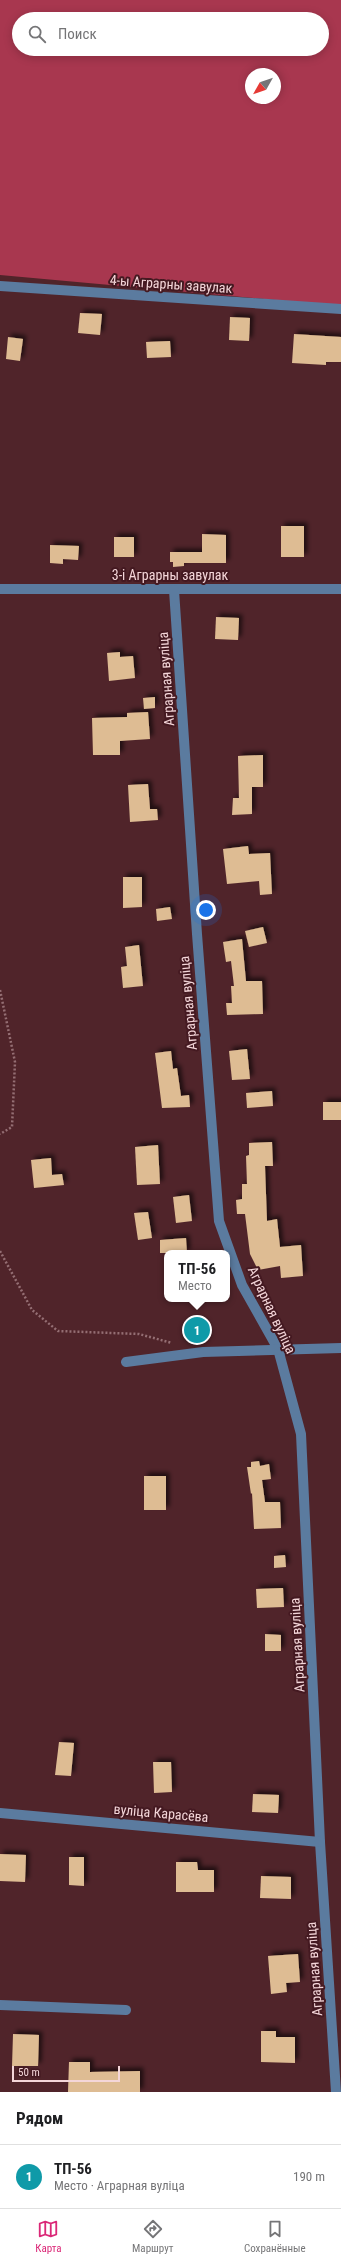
<!DOCTYPE html>
<html lang="ru">
<meta charset="utf-8">
<style>
body{margin:0;font-family:"Roboto Condensed",sans-serif;background:#f2f2f2;color:#202124}
.compass{position:absolute;left:245px;top:68px;width:36px;height:36px;border-radius:50%;background:#fff;box-shadow:0 2px 10px #0003;rotate:230deg}
.scale{position:absolute;left:12px;bottom:10px;width:108px;box-sizing:border-box;padding-left:4px;border:2px solid #f4d6d9;border-top:0;font-size:11px;line-height:14px;white-space:nowrap;color:#f4d6d9;-webkit-text-stroke:3px #441921;paint-order:stroke}
.you{position:absolute;left:206px;top:910px;width:14px;height:14px;margin:-10px;border:3px solid #fff;border-radius:50%;background:#1a73e8;box-shadow:0 0 0 6px #1a73e833}
.badge{display:grid;place-items:center;width:26px;height:26px;border-radius:50%;background:#db2777;color:#fff;font-size:13px;font-weight:700}
.pin{position:absolute;translate:-50% -50%;border:2px solid #fff;box-shadow:0 1px 4px #0006}
.popup{position:absolute;left:164px;top:1250px;width:66px;height:52px;box-sizing:border-box;display:grid;place-content:center;border-radius:8px;background:#fff;filter:drop-shadow(0 1px 3px #0005);font-size:13px;white-space:nowrap;color:#757577}
.popup b{font-size:15px;color:#202124}
.popup::after{content:'';position:absolute;left:50%;top:100%;margin-left:-8px;border:8px solid transparent;border-top-color:#fff}
.list{margin:0;padding:0;list-style:none}
h2{display:flex;justify-content:space-between;align-items:center;height:52px;margin:0;padding:0 16px;font-size:17px}
h2 small{font-size:13px;font-weight:400;color:#757577}
.list li{display:grid;grid-template-columns:26px 1fr auto;gap:12px;align-items:center;box-sizing:border-box;height:64px;padding:0 16px;border-top:1px solid #e0e0e0}
.list b{display:block;font-size:15px;white-space:nowrap}
.list p{margin:0;font-size:13px;white-space:nowrap;color:#757577}
.list em{font-size:13px;font-style:normal;color:#757577}
.icon{flex:none;width:22px;height:22px;fill:none;stroke:currentColor;stroke-width:2;stroke-linecap:round;stroke-linejoin:round}
.map{position:relative;flex:none;width:341px;height:2092px;overflow:hidden}
.search{position:absolute;background:#fff;box-shadow:0 2px 10px #0003;left:12px;right:12px;top:12px;height:44px;display:flex;align-items:center;gap:10px;box-sizing:border-box;padding:0 14px;border-radius:22px;color:#757577;font-size:15px}
.sheet{height:116px;background:#fff}
nav{display:flex;justify-content:space-around;align-items:center;box-sizing:border-box;height:56px;border-top:1px solid #e0e0e0;background:#fff;font-size:11px;color:#757577}
nav a{display:grid;justify-items:center;gap:2px}
nav .on{color:#db2777}
.map>svg:first-child{display:block}
.forest{fill:#a8374f;fill-rule:evenodd}
.building{fill:#debc93;filter:url(#shadow)}
.lines{fill:none;stroke-linecap:round;stroke-linejoin:round}
.path{stroke:#946e73;stroke-width:2.5;stroke-dasharray:2 2;stroke-linecap:butt}
.minor{stroke:#5b7b9f;stroke-width:10}
.labels{text-anchor:middle;dominant-baseline:central;stroke-width:4;stroke-linejoin:round;paint-order:stroke}
.street-label{font-size:14px;fill:#f4d6d9;stroke:#441921}
</style>
<div class="map">
<svg width="341" height="2092" viewBox="0 0 341 2092">
<defs>
<filter id="shadow"><feDropShadow dx="3.5" dy="-3.5" stdDeviation="2" flood-color="#0009"/></filter>
</defs>
<rect width="100%" height="100%" fill="#50242a"/>
<!-- forest -->
<path class="forest" d="M0,0h341v306l-341,-31zM19,19h303v30h-303zM251,74h24v24h-24z"/>
<!-- building -->
<g class="building">
<polygon points="80,313 102,314 100,335 78,333"/>
<polygon points="230,317 250,318 249,341 229,340"/>
<polygon points="294,334 341,337 341,362 326,362 326,365 292,363"/>
<polygon points="8,337 23,339 20,361 6,359"/>
<polygon points="170,341 171,357 147,358 146,342"/>
<rect x="281" y="526" width="23" height="31"/>
<polygon points="202,534 226,535 226,563 184,563 184,566 173,567 173,562 170,562 170,552 202,552"/>
<rect x="114" y="537" width="20" height="20"/>
<polygon points="50,545 79,546 78,560 63,559 63,564 50,563"/>
<polygon points="216,617 239,618 238,640 215,639"/>
<polygon points="120,652 120,657 133,656 135,678 109,681 107,653"/>
<polygon points="155,697 155,708 144,709 143,698"/>
<polygon points="148,712 150,739 120,741 120,755 93,755 92,718 127,717 127,713"/>
<polygon points="263,755 263,787 252,787 252,814 232,815 233,798 239,798 238,756"/>
<polygon points="148,784 150,809 157,809 158,820 130,822 128,785"/>
<polygon points="248,846 249,854 270,853 272,894 260,895 259,881 227,884 223,849"/>
<polygon points="123,877 142,877 142,907 123,908"/>
<polygon points="170,907 172,919 157,921 156,909"/>
<polygon points="263,927 267,943 249,947 245,931"/>
<polygon points="242,939 246,981 262,981 263,1014 227,1015 226,1003 232,1003 231,986 234,986 231,961 226,962 223,942"/>
<polygon points="139,945 143,986 123,988 121,967 127,966 125,947"/>
<polygon points="247,1049 250,1079 232,1080 229,1051"/>
<polygon points="171,1051 173,1069 177,1068 181,1096 189,1095 190,1107 162,1108 155,1053"/>
<polygon points="272,1091 273,1106 247,1108 246,1093"/>
<rect x="323" y="1102" width="18" height="18"/>
<polygon points="272,1142 273,1166 265,1166 267,1221 277,1219 280,1247 301,1245 303,1276 281,1278 280,1266 258,1270 250,1254 245,1214 237,1214 236,1200 242,1199 242,1184 247,1184 246,1156 249,1155 249,1143"/>
<polygon points="158,1145 160,1184 137,1185 135,1147"/>
<polygon points="51,1158 52,1175 62,1174 64,1185 34,1188 31,1160"/>
<polygon points="189,1195 192,1221 176,1223 173,1197"/>
<polygon points="148,1212 152,1238 138,1240 134,1213"/>
<polygon points="186,1238 187,1253 160,1253 160,1240"/>
<polygon points="259,1461 260,1466 269,1464 271,1479 262,1480 265,1502 280,1502 281,1528 254,1529 252,1493 251,1494 247,1467 251,1467 251,1462"/>
<rect x="144" y="1476" width="22" height="34"/>
<polygon points="285,1555 286,1567 274,1568 274,1556"/>
<polygon points="283,1588 284,1607 257,1608 256,1589"/>
<polygon points="265,1634 281,1635 281,1651 265,1651"/>
<polygon points="59,1742 74,1743 71,1776 55,1775"/>
<polygon points="153,1762 171,1762 172,1792 154,1793"/>
<polygon points="253,1794 279,1795 278,1813 252,1812"/>
<polygon points="0,1854 26,1855 25,1882 0,1881"/>
<polygon points="69,1857 84,1857 84,1886 69,1885"/>
<polygon points="176,1862 197,1862 198,1870 214,1870 214,1892 176,1892"/>
<polygon points="261,1876 291,1877 291,1899 260,1898"/>
<polygon points="298,1954 300,1982 286,1983 287,1992 271,1994 268,1956"/>
<polygon points="261,2031 276,2031 276,2037 295,2037 295,2063 261,2062"/>
<polygon points="13,2034 39,2035 38,2066 12,2066"/>
<polygon points="69,2062 90,2062 90,2072 140,2071 140,2092 68,2092"/>
</g>
<g class="lines">
<!-- path -->
<g class="path">
<polyline points="0,990 15,1062 12,1127 0,1134"/>
<polyline points="0,1251 32,1310 58,1331 139,1334 172,1343"/>
</g>
<!-- minor -->
<g class="minor">
<polyline points="0,286 341,309"/>
<polyline points="0,589 341,589"/>
<polyline points="174,590 197,934 219,1221 242,1285 278,1349 301,1434 320,1842 336,2092"/>
<polyline points="126,1362 203,1352 341,1348"/>
<polyline points="0,1813 320,1842"/>
<polyline points="0,2005 126,2010"/>
</g>
</g>
<g class="labels">
<!-- street labels -->
<g class="street-label">
<text transform="translate(171 284) rotate(4)">4-ы Аграрны завулак</text>
<text x="170" y="575">3-і Аграрны завулак</text>
<text transform="translate(166 679) rotate(-94)">Аграрная вуліца</text>
<text transform="translate(188 1003) rotate(-95)">Аграрная вуліца</text>
<text transform="translate(272 1310) rotate(65)">Аграрная вуліца</text>
<text transform="translate(297 1645) rotate(-93)">Аграрная вуліца</text>
<text transform="translate(161 1813) rotate(5)">вуліца Карасёва</text>
<text transform="translate(314 1969) rotate(-94)">Аграрная вуліца</text>
</g>
</g>
</svg>
<svg class="compass" viewBox="-18 -18 36 36"><path d="M0-13l5 13h-10z" fill="#e53935"/><path d="M0 13l5-13h-10z" fill="#757577"/></svg>
<div class="scale">50 m</div>
<div class="you"></div>
<div class="pin badge" style="left:197px;top:1330px;background:#0f9aa8">1</div>
<div class="popup"><b>ТП-56</b>Место</div>
<div class="search"><svg class="icon" aria-label="search" viewBox="0 0 24 24"><circle cx="10" cy="10" r="6"/><path d="M15 15l6 6"/></svg>Поиск</div>
</div>
<section class="sheet">
<h2>Рядом<small></small></h2>
<ul class="list">
<li><span class="badge" style="background:#0f9aa8">1</span><div><b>ТП-56</b><p>Место · Аграрная вуліца</p></div><em>190 m</em></li>
</ul>
</section>
<nav>
<a class="on"><svg class="icon" aria-label="map" viewBox="0 0 24 24"><path d="M3 6l6-2 6 2 6-2v14l-6 2-6-2-6 2zM9 4v14M15 6v14"/></svg>Карта</a>
<a><svg class="icon" aria-label="directions" viewBox="0 0 24 24"><path d="M12 3l9 9-9 9-9-9zM9 14v-3h6M13 9l2 2-2 2"/></svg>Маршрут</a>
<a><svg class="icon" aria-label="saved" viewBox="0 0 24 24"><path d="M7 4h10v16l-5-4-5 4z"/></svg>Сохранённые</a>
</nav>
